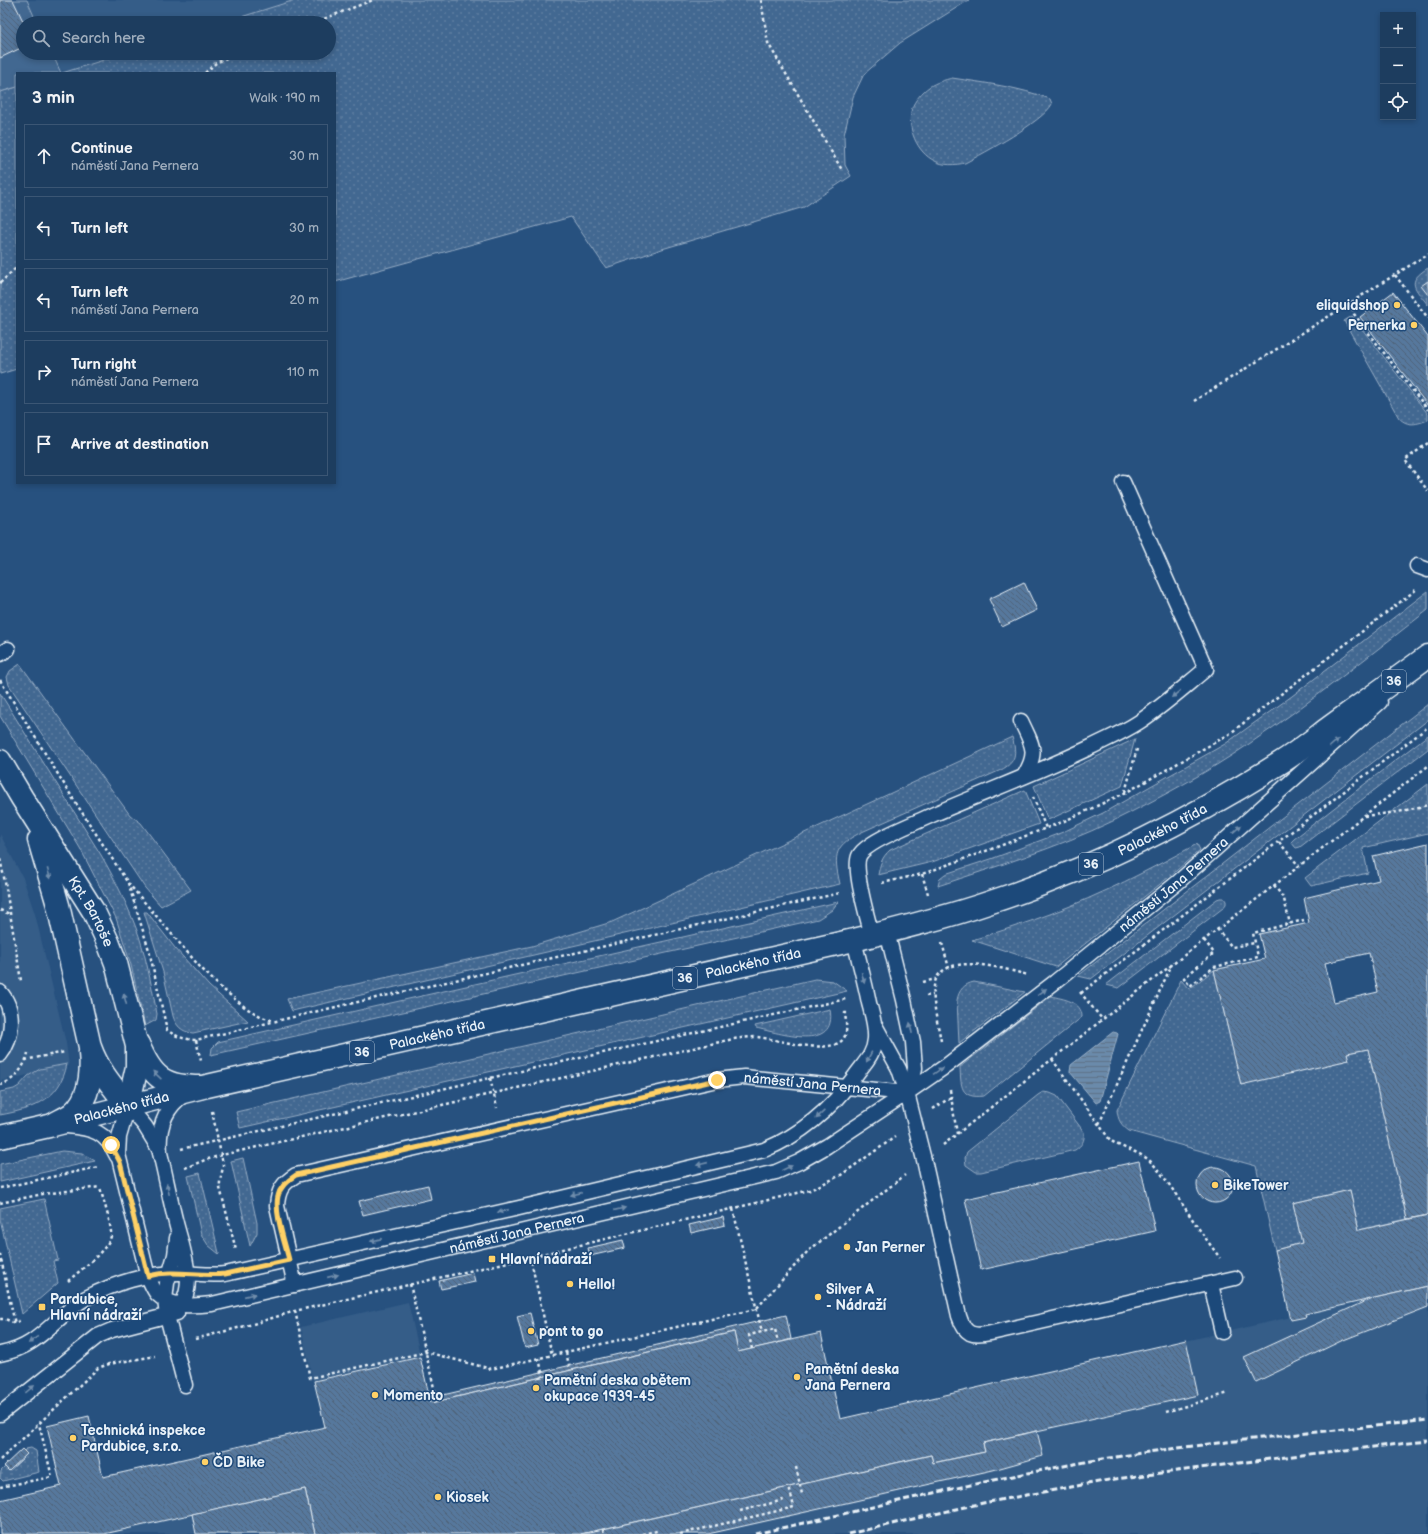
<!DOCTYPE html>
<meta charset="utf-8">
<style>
body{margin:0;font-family:"Balsamiq Sans",sans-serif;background:#2a4868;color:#f1f3f6}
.controls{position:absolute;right:12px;top:12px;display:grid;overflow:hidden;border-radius:0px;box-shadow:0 2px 6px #0003}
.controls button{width:36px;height:36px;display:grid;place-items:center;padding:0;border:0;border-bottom:1px solid #3b5674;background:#1d3d5f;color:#f1f3f6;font:20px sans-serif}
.stop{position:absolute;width:12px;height:12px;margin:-9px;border:3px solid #ffd166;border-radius:50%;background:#fff}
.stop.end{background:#ffd166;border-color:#fff;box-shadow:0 1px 4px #0008}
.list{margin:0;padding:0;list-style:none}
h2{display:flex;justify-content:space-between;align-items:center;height:52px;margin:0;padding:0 16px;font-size:17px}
h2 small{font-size:13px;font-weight:400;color:#a0aebd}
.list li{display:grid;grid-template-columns:26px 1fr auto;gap:12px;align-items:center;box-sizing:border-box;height:64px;margin:0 8px 8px;padding:0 8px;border:1px solid #3b5674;border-radius:0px}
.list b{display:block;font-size:15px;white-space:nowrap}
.list p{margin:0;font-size:13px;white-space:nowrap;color:#a0aebd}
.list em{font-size:13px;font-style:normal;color:#a0aebd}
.icon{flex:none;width:22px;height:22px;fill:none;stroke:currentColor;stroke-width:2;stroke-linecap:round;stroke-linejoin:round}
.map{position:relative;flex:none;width:1428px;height:1534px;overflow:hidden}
.search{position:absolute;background:#1d3d5f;box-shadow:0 2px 6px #0003;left:16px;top:16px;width:320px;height:44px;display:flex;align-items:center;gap:10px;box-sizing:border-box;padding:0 14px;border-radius:22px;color:#a0aebd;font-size:15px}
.panel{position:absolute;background:#1d3d5f;box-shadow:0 2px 6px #0003;left:16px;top:72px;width:320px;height:412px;border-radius:0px}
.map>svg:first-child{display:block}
.built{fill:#355d88}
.grass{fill:url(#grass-dots);stroke:#96acc4}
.pitch{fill:#436891;stroke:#96acc4}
.water{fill:url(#water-rules);stroke:#9db3c9}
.building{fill:url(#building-back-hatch);stroke:#e8f1f8;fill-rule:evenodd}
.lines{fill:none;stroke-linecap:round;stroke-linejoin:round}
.lane-casing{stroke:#e8f1f8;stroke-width:17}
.street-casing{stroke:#e8f1f8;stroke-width:25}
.primary-casing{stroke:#e8f1f8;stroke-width:25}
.path{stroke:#e8f1f8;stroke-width:2.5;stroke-dasharray:3 3;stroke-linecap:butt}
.lane{stroke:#1f4a7a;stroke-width:14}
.street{stroke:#1f4a7a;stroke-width:22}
.primary{stroke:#1f4a7a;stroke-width:22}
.rail{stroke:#e8f1f8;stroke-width:3;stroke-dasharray:6 3;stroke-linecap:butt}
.oneway{fill:#6f8dac}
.route{stroke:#ffd166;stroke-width:5}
.poi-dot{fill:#ffd166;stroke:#1f4a7a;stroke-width:1.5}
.labels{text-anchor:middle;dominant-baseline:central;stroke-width:3;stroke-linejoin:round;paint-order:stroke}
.shield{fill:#1f4a7a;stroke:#acbfd2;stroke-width:1}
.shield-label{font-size:13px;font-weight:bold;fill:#e8f1f8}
.poi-label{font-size:14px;font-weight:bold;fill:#e8f1f8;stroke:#1f4a7a;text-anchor:start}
.street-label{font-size:14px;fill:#e8f1f8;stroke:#1f4a7a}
</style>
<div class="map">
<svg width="1428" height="1534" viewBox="0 0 1428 1534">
<defs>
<pattern id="grass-dots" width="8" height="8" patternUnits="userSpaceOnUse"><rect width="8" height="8" fill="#436891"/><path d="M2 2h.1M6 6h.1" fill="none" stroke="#5e7ea1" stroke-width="1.8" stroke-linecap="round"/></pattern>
<pattern id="water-rules" width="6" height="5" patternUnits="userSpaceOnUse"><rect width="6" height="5" fill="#6b8aaa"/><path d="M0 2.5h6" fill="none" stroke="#5e7388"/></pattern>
<pattern id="building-back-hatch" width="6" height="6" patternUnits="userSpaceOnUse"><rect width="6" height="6" fill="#57789d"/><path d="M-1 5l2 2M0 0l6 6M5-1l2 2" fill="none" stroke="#4f6278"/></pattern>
</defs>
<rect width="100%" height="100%" fill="#27517f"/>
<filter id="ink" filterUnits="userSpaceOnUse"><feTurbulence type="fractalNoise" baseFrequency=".025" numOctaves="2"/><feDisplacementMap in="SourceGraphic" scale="8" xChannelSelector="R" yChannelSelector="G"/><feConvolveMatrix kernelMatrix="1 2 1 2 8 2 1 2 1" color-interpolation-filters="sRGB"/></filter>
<g filter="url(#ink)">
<!-- built -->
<g class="built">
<polygon points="27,0 295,0 222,23 37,23"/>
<polygon points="52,53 126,53 62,73"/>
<polygon points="0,834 23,878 35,914 66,1043 69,1066 0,1081"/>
<polygon points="1428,1286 1428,1534 0,1534 0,1500 61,1486 47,1426 89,1416 103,1477 325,1427 314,1381 313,1381 301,1327 408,1302 431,1403 538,1378 778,1343 821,1333 841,1419 1291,1317 1292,1320 1306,1317 1305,1314"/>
</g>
<!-- grass -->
<g class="grass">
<polygon points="295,0 969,0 900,43 864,74 853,97 844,135 845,165 851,176 804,207 662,249 606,268 571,217 335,282 335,73 62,73 126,53 329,53 329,23 222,23"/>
<path d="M952,78c33,5 67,9 98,21l2,5c-8,17 -68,49 -87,59 -9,2 -22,3 -30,-2 -18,-8 -29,-34 -23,-53 2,-7 11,-17 17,-21 7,-5 16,-7 23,-9z"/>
<polygon points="17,87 17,369 0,374 0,92"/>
<path d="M1428,268v37c-13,-17 -23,-23 0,-37z"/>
<path d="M1352,316l76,98v6c-11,4 -20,7 -29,-2l-55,-97z"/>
<path d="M1428,591v19c-59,46 -117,92 -179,134 -41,28 -91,55 -136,77 -56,27 -116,45 -175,65l2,-8 5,-4 46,-15 72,-27 40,-19 122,-69 67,-48z"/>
<polygon points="20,664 130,815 141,823 191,890 161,906 145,888 9,685 7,677 10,671"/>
<path d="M0,693l101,162c15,26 28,53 38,81 8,25 13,52 18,78l-1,6 -11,6 -14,-61 -15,-47 -36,-70 -80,-132z"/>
<polygon points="1428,704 1428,720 1091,979 1078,976"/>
<polygon points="1428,735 1428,749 1300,847 1296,848 1291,842 1294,839"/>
<path d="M1012,737c5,17 4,25 -11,33l-137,61c-30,14 -31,23 -24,53l-548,127 -5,-12 245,-53 80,-24z"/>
<polygon points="1135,739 1122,786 1048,820 1034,786"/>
<polygon points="1428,784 1428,833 1363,848 1368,873 1311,886 1305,878"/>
<path d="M1025,790l14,34 -107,38 -54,13c2,-11 4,-18 12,-25z"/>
<path d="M1197,844l3,6 -31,27 -113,90 -84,-27c26,-8 52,-16 78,-26 51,-19 99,-44 147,-70z"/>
<polygon points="1220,898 1224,898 1226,901 1226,904 1223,908 1119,988 1106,985 1217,899"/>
<polygon points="838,902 832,910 818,919 211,1055 212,1048 218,1042"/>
<path d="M144,912h3l28,36 34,38 39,35 -55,12c-11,-1 -17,-7 -20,-17l-10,-44z"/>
<path d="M1214,970l27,114 107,-24 -1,-7 21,-4 39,170 -48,11 -9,-40 -57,13 9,40 -27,7 -19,-84 -127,-35c-8,-6 -11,-11 -12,-21l64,-130 8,9z"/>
<polygon points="815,979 833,981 847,991 240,1128 236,1112"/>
<path d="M974,982l51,10 -66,51 -2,-43c2,-10 7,-16 17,-18z"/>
<path d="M1051,996c12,3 31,5 31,21l-98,79c-24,3 -23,-10 -24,-29z"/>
<path d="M830,1009c8,44 -51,24 -74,19l-1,-2z"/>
<path d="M67,1064c-7,36 -34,45 -67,51v-23l14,-3 5,-3 9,-10 12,-7z"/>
<path d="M1043,1092l7,1 7,3 27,36c1,9 -2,13 -9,18l-94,22h-5l-10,-7 -1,-7 2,-6 71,-57z"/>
<polygon points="62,1151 82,1153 95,1161 0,1182 0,1164"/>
<polygon points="243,1158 257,1223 257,1233 250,1246 231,1161"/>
<polygon points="200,1173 219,1253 219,1254 208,1245 201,1234 188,1176"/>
<polygon points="44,1199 58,1260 53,1261 58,1283 22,1314 0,1219 0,1208"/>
<polygon points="31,1448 36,1451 39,1472 3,1481 0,1478 1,1471 5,1467 9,1471 27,1454 24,1451 26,1449"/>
</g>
<!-- pitch -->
<polygon class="pitch" points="0,0 27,0 37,23 23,23 23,53 52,53 61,73 17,73 17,87 0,92"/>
<!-- water -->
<polygon class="water" points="1113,1032 1117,1033 1118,1034 1100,1101 1096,1103 1070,1072 1071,1065"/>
<!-- building -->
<g class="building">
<polygon points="0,0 13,0 24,23 23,47 0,58"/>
<polygon points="1428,281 1428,295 1421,286"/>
<polygon points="1393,292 1428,337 1428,406 1360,317"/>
<polygon points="1024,582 1037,610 1002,627 989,599"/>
<path d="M1428,843v372l-21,4 -39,-170 -21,4 2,7 -108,25 -27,-115 51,-11 -6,-25 50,-11 -5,-25 75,-18 -6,-24zM1369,953l9,39 -44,10 -9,-39z"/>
<polygon points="1139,1161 1155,1231 981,1270 965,1199"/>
<circle cx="1215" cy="1185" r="18"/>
<polygon points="428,1185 431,1199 363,1215 359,1201"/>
<polygon points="1350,1190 1359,1230 1428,1215 1428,1286 1305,1314 1306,1317 1291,1320 1275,1250 1302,1243 1293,1203"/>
<polygon points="723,1217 725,1225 691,1233 689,1225"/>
<polygon points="623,1240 625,1248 590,1256 588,1248"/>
<polygon points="473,1273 475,1282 441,1289 439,1281"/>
<polygon points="1428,1286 1428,1307 1341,1341 1256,1382 1244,1357 1370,1299"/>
<polygon points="530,1313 538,1345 525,1348 517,1316"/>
<polygon points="786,1315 791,1339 778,1343 738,1352 734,1332 431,1403 430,1398"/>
<polygon points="734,1332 738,1352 821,1333 840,1419 1186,1340 1198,1395 983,1443 985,1452 933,1463 931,1455 581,1534 315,1534 305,1489 104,1534 0,1534 0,1500 61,1486 47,1426 89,1416 103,1477 325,1427 314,1381 420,1357 431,1403"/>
<polygon points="1037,1431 1043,1456 993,1470 708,1534 581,1534 931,1455 933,1463 985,1452 983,1443"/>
<polygon points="22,1449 27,1454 9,1471 4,1466"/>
<polygon points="305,1489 315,1534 196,1534 192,1514"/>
</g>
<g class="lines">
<defs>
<g id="lane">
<polyline points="1417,566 1428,570"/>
<polyline points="0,654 8,649"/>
<path d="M1021,721c11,24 18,30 3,55"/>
<polyline points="887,932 904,1000 913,1042 915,1068 912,1084 907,1093"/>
<path d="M872,936c-4,-17 -19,-66 -13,-80 7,-15 57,-33 73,-41 53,-23 107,-43 159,-68 16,-8 33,-15 48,-25 24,-16 45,-35 67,-53l-83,-187"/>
<path d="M0,992c16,17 13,47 0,63"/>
<path d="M876,1027l23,42 8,24 17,67 35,156c6,19 13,21 32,17l244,-55"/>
<path id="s1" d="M128,1106l-9,31 -1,17 30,123c3,6 5,12 9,17 14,14 38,12 55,10l564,-132 23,-10 28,-16 80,-53 39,-27 109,-84 122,-99 203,-181"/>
<polyline points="128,1106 145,1126 159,1149"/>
<path d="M67,1126c26,2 39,6 50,30"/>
<polyline points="177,1238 175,1255 167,1283 165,1300 167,1316 185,1385"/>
<polyline points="1211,1284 1222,1332"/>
<path id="s2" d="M295,1285l-18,-79c1,-16 5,-22 19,-31l421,-95 27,-3 163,16"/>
<path d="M167,1316c36,-16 16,-65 9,-93 -6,-23 -10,-46 -16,-70 -2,-23 3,-44 24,-58"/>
<path d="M0,1354c10,-2 22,-6 31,-12 20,-13 34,-32 55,-44 28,-15 62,-25 93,-25 16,0 31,3 46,1l294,-66 245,-58c39,-16 67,-41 91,-74 9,-13 19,-21 20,-37 1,-13 -3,-25 -6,-36 -4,-21 -10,-42 -15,-63"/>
<polyline points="0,1414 98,1336 112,1330 177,1313"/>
</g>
<g id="street">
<path id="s3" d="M0,761l22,37 72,114 14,30 8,21 21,83v21l-9,39"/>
<path d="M39,840l19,65 32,142c8,23 23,40 38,59"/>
<path d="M138,1044c14,34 26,43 63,43"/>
<path d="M54,1124c7,-4 14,-7 19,-11 17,-15 19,-41 17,-61"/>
</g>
<g id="primary">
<path id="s4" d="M0,1137l49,-11 158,-40 647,-146c45,-11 90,-22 134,-37 102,-33 202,-83 292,-140 18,-11 34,-24 50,-36 33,-24 65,-47 98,-71"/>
</g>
</defs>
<!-- lane casing -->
<use href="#lane" class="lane-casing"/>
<!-- street casing -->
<use href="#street" class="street-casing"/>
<!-- primary casing -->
<use href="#primary" class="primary-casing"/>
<!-- path -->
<g class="path">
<polyline points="761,0 768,43 842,170"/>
<polyline points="313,23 373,0"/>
<polyline points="205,73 216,63 237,53"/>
<polyline points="1395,275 1428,318"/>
<polyline points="0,283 17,267"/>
<polyline points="1351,302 1354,314 1428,410"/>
<polyline points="1194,401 1428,254"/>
<polyline points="1428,443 1405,460 1428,491"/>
<polyline points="0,680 72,797 128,883 200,967 220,987 246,1008 262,1017 274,1021"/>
<polyline points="1125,792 1137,749"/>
<polyline points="1033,797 1046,828"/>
<polyline points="1364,816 1398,812 1428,805"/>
<polyline points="1279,842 1299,866"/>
<polyline points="0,859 5,882 21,981"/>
<polyline points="922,874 928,894"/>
<path d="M128,883l21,67 18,80c9,7 17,9 29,10l131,-31 513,-116"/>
<polyline points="882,883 922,874 997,847 1062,822 1125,793 1228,735 1417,589"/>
<polyline points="1274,885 1284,899 1290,924"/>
<polyline points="0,910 10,914"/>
<polyline points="1217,929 1232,947 1255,943"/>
<polyline points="1204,940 1214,953 1184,978 1190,986 1214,967 1258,957 1253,933 1304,920"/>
<polyline points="942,943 949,968"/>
<polyline points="923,982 936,979"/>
<polyline points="1080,992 1102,1019"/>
<polyline points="1081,993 1428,727"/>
<polyline points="926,996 933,995"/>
<polyline points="196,1040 201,1061"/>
<path d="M941,1041c-3,-17 -9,-37 -7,-55 6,-37 71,-17 94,-11"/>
<path d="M1052,1059l58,81c12,9 29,11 40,21 14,14 24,31 35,47 11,17 23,34 35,50"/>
<polyline points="25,1060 65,1052"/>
<polyline points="490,1078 497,1108"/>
<path d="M0,1085c14,-4 25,-18 28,-32"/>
<polyline points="950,1090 957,1134"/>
<polyline points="933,1109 951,1097"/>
<path d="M212,1111l11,53c0,8 -4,15 -3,24l16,62"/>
<polyline points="1099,1124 1172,964"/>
<polyline points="943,1145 1173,964 1428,766"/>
<polyline points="181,1149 490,1078 846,999"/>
<path d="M185,1168l20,-8 17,-5 511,-116c8,-1 16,-2 24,-2 21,2 65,17 83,5 9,-6 6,-19 5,-29h4"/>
<polyline points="0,1188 98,1167"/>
<polyline points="0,1203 43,1194 100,1187"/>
<polyline points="733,1209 762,1332"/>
<polyline points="0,1254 15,1324"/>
<polyline points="530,1256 552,1355"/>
<path d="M68,1281c10,-9 40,-31 43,-45 1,-11 -8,-36 -11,-49"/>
<polyline points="410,1284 437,1401"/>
<polyline points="295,1311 310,1378 426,1352 491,1369 756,1309 808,1251 905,1175"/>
<polyline points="0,1319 5,1319 15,1323 21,1320"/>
<polyline points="195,1339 253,1324 295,1311 530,1257 810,1190 841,1175 895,1137"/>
<polyline points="752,1349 749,1335 775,1329 778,1343"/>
<polyline points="566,1352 570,1370"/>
<polyline points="539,1358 543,1377"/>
<polyline points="1166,1412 1229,1393"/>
<polyline points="0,1460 98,1368 109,1364 155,1356"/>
<polyline points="796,1467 802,1494"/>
<polyline points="0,1487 52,1477 39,1424"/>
<polyline points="740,1511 784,1500"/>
<polyline points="603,1529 604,1534"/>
<polyline points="642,1534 657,1531"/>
<polyline points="680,1534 794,1507 789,1487"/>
</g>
<!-- lane -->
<use href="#lane" class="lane"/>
<!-- street -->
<use href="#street" class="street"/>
<!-- primary -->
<use href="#primary" class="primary"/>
<!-- rail -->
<g class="rail">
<path d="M755,1534c112,-25 223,-53 336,-73 111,-19 225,-28 337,-41"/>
<polyline points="848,1534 983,1503 1115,1479 1309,1454 1428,1441"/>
</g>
</g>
<!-- one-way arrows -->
<defs><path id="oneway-solid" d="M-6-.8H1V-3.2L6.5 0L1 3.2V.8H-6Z"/></defs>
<g class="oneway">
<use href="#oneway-solid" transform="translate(1176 694) rotate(141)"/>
<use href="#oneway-solid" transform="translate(1334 743) rotate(-42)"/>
<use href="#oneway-solid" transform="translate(1237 829) rotate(-42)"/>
<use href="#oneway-solid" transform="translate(49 874) rotate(74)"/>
<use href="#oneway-solid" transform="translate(863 978) rotate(76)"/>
<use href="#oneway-solid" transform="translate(1042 992) rotate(-38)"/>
<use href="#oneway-solid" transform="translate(125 999) rotate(-104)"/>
<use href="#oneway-solid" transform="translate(911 1028) rotate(-101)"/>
<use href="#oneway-solid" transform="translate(869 1057) rotate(118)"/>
<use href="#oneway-solid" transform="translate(938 1071) rotate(-34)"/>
<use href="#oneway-solid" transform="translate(157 1075) rotate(-137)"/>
<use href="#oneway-solid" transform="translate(820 1115) rotate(137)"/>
<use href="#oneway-solid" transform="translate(702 1164) rotate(167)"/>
<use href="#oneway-solid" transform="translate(787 1168) rotate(-24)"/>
<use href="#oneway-solid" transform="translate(168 1189) rotate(-102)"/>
<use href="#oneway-solid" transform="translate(576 1194) rotate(167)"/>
<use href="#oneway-solid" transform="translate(620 1209) rotate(-13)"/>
<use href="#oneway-solid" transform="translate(503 1211) rotate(167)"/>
<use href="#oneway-solid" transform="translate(376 1240) rotate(167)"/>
<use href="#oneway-solid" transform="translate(333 1276) rotate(-13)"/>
<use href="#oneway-solid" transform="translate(250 1295) rotate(-13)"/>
<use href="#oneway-solid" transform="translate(33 1340) rotate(144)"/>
<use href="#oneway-solid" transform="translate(30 1389) rotate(-39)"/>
</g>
</g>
<g class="lines" filter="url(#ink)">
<!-- route -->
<path class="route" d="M111,1145l9,17 28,114c26,-7 51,1 77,-2l64,-14c-4,-17 -15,-47 -11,-64 2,-10 10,-16 18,-21l421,-95"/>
</g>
<!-- markers -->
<g class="poi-dot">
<circle cx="1397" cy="305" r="4"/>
<circle cx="1414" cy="325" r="4"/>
<circle cx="1215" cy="1185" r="4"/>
<circle cx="847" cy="1247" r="4"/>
<rect x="488" y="1255" width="8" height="8" rx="2"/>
<circle cx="570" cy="1284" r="4"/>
<circle cx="818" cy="1297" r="4"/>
<rect x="38" y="1303" width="8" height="8" rx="2"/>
<circle cx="531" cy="1331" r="4"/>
<circle cx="797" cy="1377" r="4"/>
<circle cx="536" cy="1388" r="4"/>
<circle cx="375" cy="1395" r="4"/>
<circle cx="73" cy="1438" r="4"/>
<circle cx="205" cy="1462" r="4"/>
<circle cx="438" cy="1497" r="4"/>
</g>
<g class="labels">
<!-- shield labels -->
<g class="shield">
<rect x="1382" y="670" width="24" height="22" rx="3"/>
<rect x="1079" y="853" width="24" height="22" rx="3"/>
<rect x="673" y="967" width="24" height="22" rx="3"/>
<rect x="350" y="1041" width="24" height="22" rx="3"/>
</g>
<g class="shield-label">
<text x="1394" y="681">36</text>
<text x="1091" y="864">36</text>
<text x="685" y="978">36</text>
<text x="362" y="1052">36</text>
</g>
<!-- poi labels -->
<g class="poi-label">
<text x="1389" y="305" text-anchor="end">eliquidshop</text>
<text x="1406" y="325" text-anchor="end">Pernerka</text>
<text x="1223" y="1185">BikeTower</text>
<text x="855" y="1247">Jan Perner</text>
<text x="500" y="1259">Hlavní nádraží</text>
<text x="578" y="1284">Hello!</text>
<text x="826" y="1289">Silver A<tspan x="826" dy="16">- Nádraží</tspan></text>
<text x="50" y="1299">Pardubice,<tspan x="50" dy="16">Hlavní nádraží</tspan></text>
<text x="539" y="1331">pont to go</text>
<text x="805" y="1369">Pamětní deska<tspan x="805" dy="16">Jana Pernera</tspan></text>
<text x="544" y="1380">Pamětní deska obětem<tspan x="544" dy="16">okupace 1939-45</tspan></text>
<text x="383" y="1395">Momento</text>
<text x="81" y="1430">Technická inspekce<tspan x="81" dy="16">Pardubice, s.r.o.</tspan></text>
<text x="213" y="1462">ČD Bike</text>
<text x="446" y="1497">Kiosek</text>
</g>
<!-- street labels -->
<g class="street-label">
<text stroke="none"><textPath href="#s4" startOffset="1205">Palackého třída</textPath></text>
<text stroke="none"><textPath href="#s1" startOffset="1324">náměstí Jana Pernera</textPath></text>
<text stroke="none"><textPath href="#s3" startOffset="176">Kpt. Bartoše</textPath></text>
<text stroke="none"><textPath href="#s4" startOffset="773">Palackého třída</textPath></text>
<text stroke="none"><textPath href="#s4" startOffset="449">Palackého třída</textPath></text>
<text stroke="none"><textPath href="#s2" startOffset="647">náměstí Jana Pernera</textPath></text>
<text stroke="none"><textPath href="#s4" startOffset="125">Palackého třída</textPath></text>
<text stroke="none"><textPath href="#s1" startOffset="566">náměstí Jana Pernera</textPath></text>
</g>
</g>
</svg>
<div class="controls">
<button>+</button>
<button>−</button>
<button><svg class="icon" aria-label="locate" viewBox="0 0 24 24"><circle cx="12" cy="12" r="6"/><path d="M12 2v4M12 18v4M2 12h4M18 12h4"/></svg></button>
</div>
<div class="stop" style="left:111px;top:1145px"></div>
<div class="stop end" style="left:717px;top:1080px"></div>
<div class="search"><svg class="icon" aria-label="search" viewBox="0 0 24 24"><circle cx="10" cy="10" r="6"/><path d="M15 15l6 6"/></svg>Search here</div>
<section class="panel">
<h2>3 min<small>Walk · 190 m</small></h2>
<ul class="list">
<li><svg class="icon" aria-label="ahead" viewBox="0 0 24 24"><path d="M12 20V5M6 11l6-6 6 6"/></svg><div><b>Continue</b><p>náměstí Jana Pernera</p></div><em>30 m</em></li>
<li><svg class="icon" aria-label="left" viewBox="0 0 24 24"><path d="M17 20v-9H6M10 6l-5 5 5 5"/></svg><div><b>Turn left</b></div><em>30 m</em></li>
<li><svg class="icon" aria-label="left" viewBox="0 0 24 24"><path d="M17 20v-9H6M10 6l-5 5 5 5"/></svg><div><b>Turn left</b><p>náměstí Jana Pernera</p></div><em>20 m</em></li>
<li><svg class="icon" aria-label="right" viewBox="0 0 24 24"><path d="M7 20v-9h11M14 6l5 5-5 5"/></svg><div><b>Turn right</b><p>náměstí Jana Pernera</p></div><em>110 m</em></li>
<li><svg class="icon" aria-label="arrive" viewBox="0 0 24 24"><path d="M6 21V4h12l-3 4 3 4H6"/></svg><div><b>Arrive at destination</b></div></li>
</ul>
</section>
</div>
